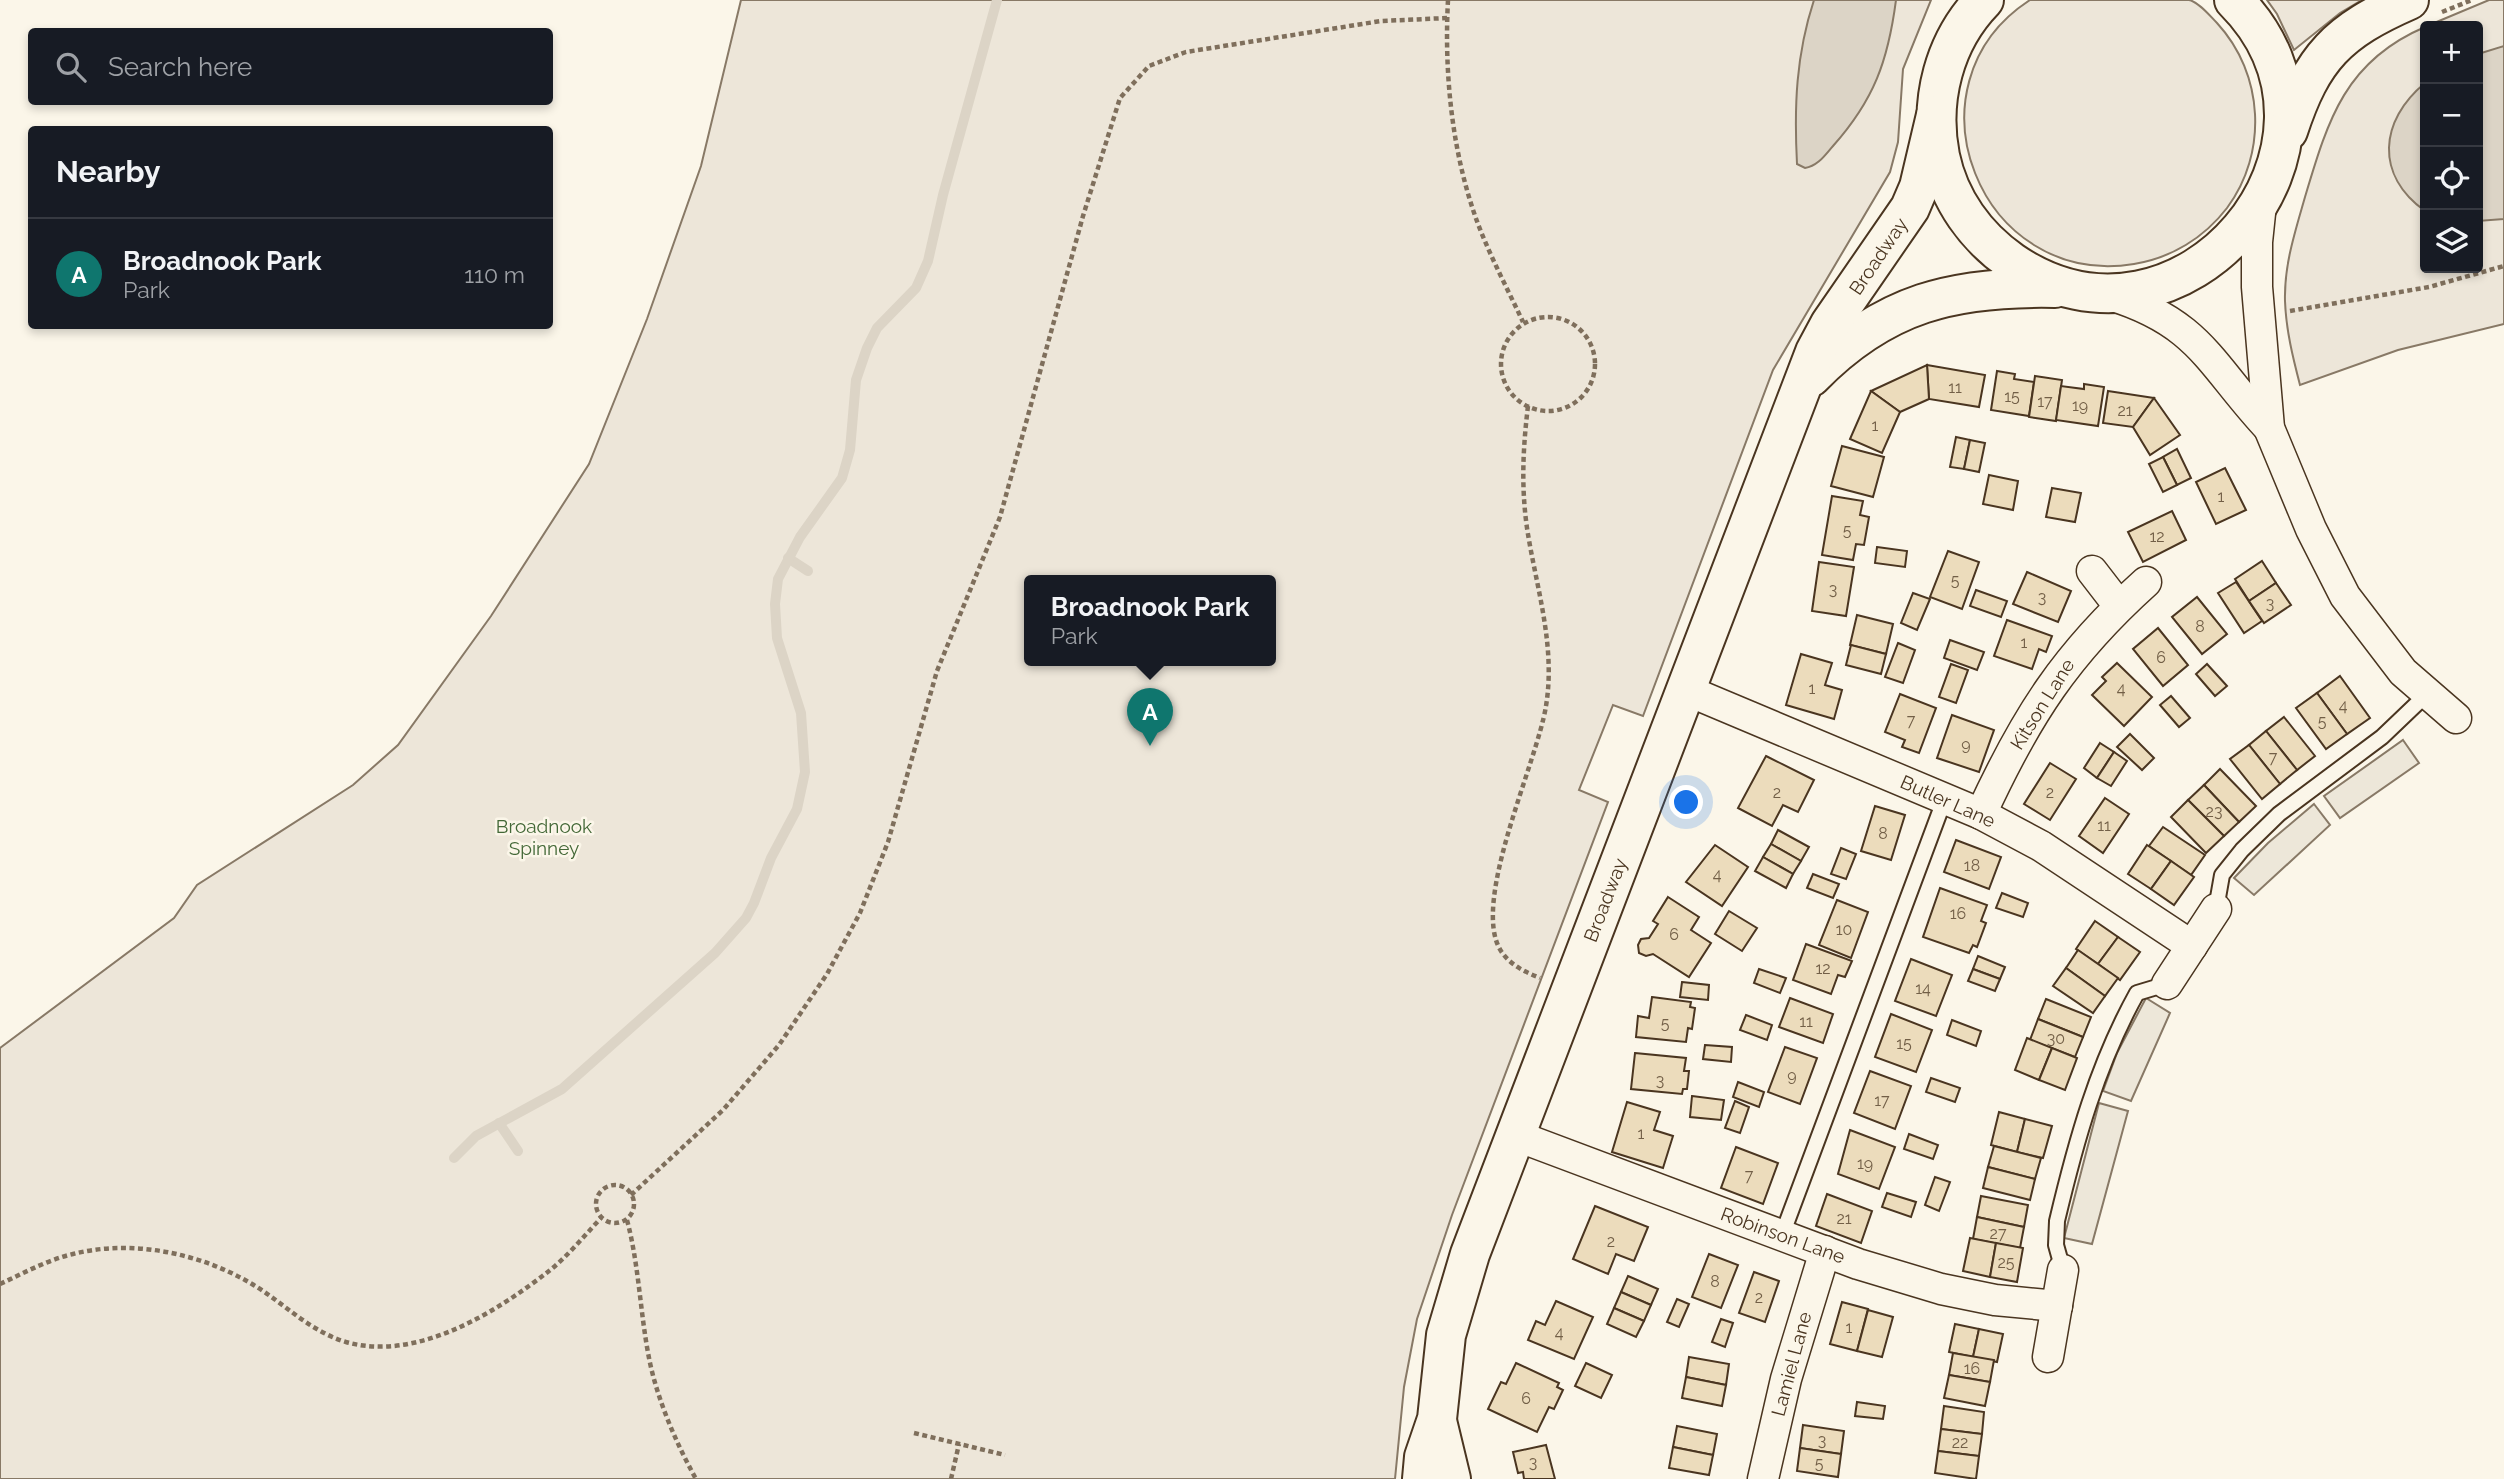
<!DOCTYPE html>
<meta charset="utf-8">
<style>
body{margin:0;font-family:Raleway,sans-serif;background:#242831;color:#f1f3f6}
.controls{position:absolute;right:21px;top:21px;display:grid;overflow:hidden;border-radius:7px;box-shadow:0 4px 10px #0003}
.controls button{width:63px;height:63px;display:grid;place-items:center;padding:0;border:0;border-bottom:2px solid #363941;background:#171b24;color:#f1f3f6;font:35px sans-serif}
.you{position:absolute;left:1687px;top:803px;width:24px;height:24px;margin:-18px;border:5px solid #fff;border-radius:50%;background:#1a73e8;box-shadow:0 0 0 10px #1a73e833}
.badge{display:grid;place-items:center;width:46px;height:46px;border-radius:50%;background:#0f766e;color:#fff;font-size:23px;font-weight:700}
.pin{position:absolute;translate:-50% -58px;filter:drop-shadow(0 2px 4px #0008)}
.pin::after{content:'';position:absolute;top:37px;width:24px;height:21px;background:inherit;clip-path:polygon(0 0,100% 0,50% 100%)}
.popup{position:absolute;left:1024px;top:575px;width:252px;height:91px;box-sizing:border-box;display:grid;place-content:center;border-radius:7px;background:#171b24;filter:drop-shadow(0 2px 5px #0005);font-size:23px;white-space:nowrap;color:#9ea1a6}
.popup b{font-size:26px;color:#f1f3f6}
.popup::after{content:'';position:absolute;left:50%;top:100%;margin-left:-14px;border:14px solid transparent;border-top-color:#171b24}
.list{margin:0;padding:0;list-style:none}
h2{display:flex;justify-content:space-between;align-items:center;height:91px;margin:0;padding:0 28px;font-size:30px}
h2 small{font-size:23px;font-weight:400;color:#9ea1a6}
.list li{display:grid;grid-template-columns:46px 1fr auto;gap:21px;align-items:center;box-sizing:border-box;height:112px;padding:0 28px;border-top:2px solid #363941}
.list b{display:block;font-size:26px;white-space:nowrap}
.list p{margin:0;font-size:23px;white-space:nowrap;color:#9ea1a6}
.list em{font-size:23px;font-style:normal;color:#9ea1a6}
.icon{flex:none;width:38px;height:38px;fill:none;stroke:currentColor;stroke-width:2;stroke-linecap:round;stroke-linejoin:round}
.map{position:relative;flex:none;width:2504px;height:1479px;overflow:hidden}
.search{position:absolute;background:#171b24;box-shadow:0 4px 10px #0003;left:28px;top:28px;width:525px;height:77px;display:flex;align-items:center;gap:18px;box-sizing:border-box;padding:0 24px;border-radius:7px;color:#9ea1a6;font-size:26px}
.panel{position:absolute;background:#171b24;box-shadow:0 4px 10px #0003;left:28px;top:126px;width:525px;height:203px;border-radius:7px}
.map>svg:first-child{display:block}
.green{fill:#ede6d9;stroke:#887966;stroke-width:2;fill-rule:evenodd}
.parking{fill:#ede7d9;stroke:#887966;stroke-width:2}
.water{fill:#dcd4c6;stroke:#887966;stroke-width:2}
.lines{fill:none;stroke-linecap:round;stroke-linejoin:round}
.stream{stroke:#dcd4c6;stroke-width:10}
.building{fill:#ecdcbc;stroke:#4a3520;stroke-width:2}
.lane-casing{stroke:#4a3520;stroke-width:18}
.street-casing{stroke:#4a3520;stroke-width:33}
.secondary-casing{stroke:#4a3520;stroke-width:42}
.path{stroke:#7f6f5c;stroke-width:4.5;stroke-dasharray:5 3.5;stroke-linecap:butt}
.lane{stroke:#fbf6e9;stroke-width:14}
.street{stroke:#fbf6e9;stroke-width:30}
.secondary{stroke:#fbf6e9;stroke-width:38}
.labels{text-anchor:middle;dominant-baseline:central;stroke-width:5;stroke-linejoin:round;paint-order:stroke}
.number-label{font-size:16px;fill:#725f47}
.street-label{font-size:19px;fill:#4a3520;stroke:#fbf6e9}
.park-label{font-size:19px;fill:#436837;stroke:#fbf6e9}
</style>
<div class="map">
<svg width="2504" height="1479" viewBox="0 0 2504 1479">
<rect width="100%" height="100%" fill="#fbf6e9"/>
<!-- green -->
<g class="green">
<path d="M741,0h1190l-28,69 -5,73 -8,30 -117,198 -130,346 -30,-11 -34,85 29,12 -156,413 -35,104 -13,68 -9,92h-1395v-431l174,-130 23,-33 156,-100 45,-40 93,-129 98,-152 58,-145 54,-153zM1029,580h242v80h-242z"/>
<path d="M2030,0c39,0 78,0 117,0 13,0 29,0 42,0 10,2 21,16 28,23 47,51 51,130 10,185 -23,30 -56,50 -93,56 -154,25 -235,-179 -104,-264z"/>
<polygon points="2267,0 2362,0 2340,13 2294,50 2277,14"/>
<path d="M2489,0h15v324l-106,26 -98,35c-7,-27 -14,-55 -15,-84 -1,-36 10,-69 20,-104 23,-77 40,-136 120,-170v241h53v-242h-51z"/>
</g>
<!-- parking -->
<g class="parking">
<polygon points="2403,740 2419,763 2340,818 2324,796"/>
<polygon points="2314,804 2330,825 2254,895 2234,878 2268,843"/>
<polygon points="2146,998 2170,1013 2131,1101 2103,1091 2117,1053"/>
<polygon points="2099,1103 2128,1111 2092,1244 2064,1238"/>
</g>
<!-- water -->
<g class="water">
<path d="M1814,0h82c-8,61 -22,100 -63,146 -8,9 -15,20 -28,22l-8,-4c-3,-58 -1,-109 17,-164z"/>
<polygon points="2504,46 2504,219 2478,221 2478,54"/>
<path d="M2425,83v128c-50,-36 -46,-90 0,-128z"/>
</g>
<g class="lines">
<!-- stream -->
<g class="stream">
<polyline points="788,558 808,571"/>
<polyline points="499,1123 518,1151"/>
<polyline points="454,1158 476,1136 562,1089 715,953 746,918 754,903 771,858 797,809 805,772 801,713 777,638 775,604 778,579 800,537 842,478 850,450 856,380 867,348 877,328 916,288 928,261 943,195 997,0"/>
</g>
</g>
<!-- building -->
<g class="building">
<polygon points="1927,365 1985,375 1979,407 1929,399"/>
<polygon points="1927,365 1929,399 1900,412 1871,391"/>
<polygon points="1997,371 2015,374 2014,379 2034,382 2029,416 1991,410"/>
<polygon points="2035,376 2062,380 2056,421 2029,417"/>
<polygon points="2084,384 2104,387 2098,426 2056,420 2061,386 2084,389"/>
<polygon points="1871,391 1900,412 1882,453 1850,439"/>
<polygon points="2108,391 2154,398 2133,427 2103,423"/>
<polygon points="2154,398 2180,435 2150,455 2133,427"/>
<polygon points="1956,437 1970,440 1964,469 1950,467"/>
<polygon points="1970,440 1985,443 1979,472 1964,469"/>
<polygon points="1842,446 1884,457 1873,497 1831,486"/>
<polygon points="2177,449 2191,478 2177,485 2163,457"/>
<polygon points="2163,457 2177,485 2163,492 2149,464"/>
<polygon points="2225,468 2246,510 2216,524 2196,482"/>
<polygon points="1989,475 2018,481 2013,510 1983,504"/>
<polygon points="2052,488 2081,493 2075,522 2046,517"/>
<polygon points="1832,496 1863,501 1860,515 1869,517 1864,545 1856,544 1853,560 1822,555"/>
<polygon points="2172,511 2186,540 2143,562 2128,532"/>
<polygon points="1877,547 1907,551 1905,567 1875,563"/>
<polygon points="1948,551 1979,562 1962,609 1930,597"/>
<polygon points="2262,561 2276,583 2249,601 2235,579"/>
<polygon points="1819,562 1854,567 1846,616 1812,611"/>
<polygon points="2027,572 2071,591 2058,622 2013,604"/>
<polygon points="2236,582 2262,621 2244,633 2218,593"/>
<polygon points="2276,583 2291,605 2264,623 2249,601"/>
<polygon points="1976,590 2007,601 2001,617 1970,606"/>
<polygon points="1913,593 1930,599 1917,630 1901,623"/>
<polygon points="2197,597 2227,634 2202,654 2172,617"/>
<polygon points="1857,615 1893,624 1886,654 1850,645"/>
<polygon points="2007,620 2052,636 2046,652 2039,649 2032,669 1994,656"/>
<polygon points="2158,628 2188,665 2163,686 2133,649"/>
<polygon points="1950,640 1984,652 1977,670 1944,658"/>
<polygon points="1898,643 1915,650 1903,683 1885,677"/>
<polygon points="1851,645 1886,654 1881,674 1846,665"/>
<polygon points="1801,654 1832,663 1825,685 1842,690 1834,719 1786,705"/>
<polygon points="2117,663 2152,697 2124,726 2092,695 2106,681 2102,677"/>
<polygon points="1951,664 1968,670 1956,703 1939,697"/>
<polygon points="2207,664 2227,686 2215,696 2196,674"/>
<polygon points="2340,676 2370,718 2347,734 2317,693"/>
<polygon points="2317,693 2347,734 2326,749 2296,708"/>
<polygon points="1900,694 1936,708 1919,753 1902,747 1905,740 1885,732"/>
<polygon points="2171,696 2190,718 2179,727 2160,705"/>
<polygon points="1952,715 1994,730 1979,772 1937,758"/>
<polygon points="2284,717 2315,756 2297,770 2266,731"/>
<polygon points="2266,731 2297,770 2280,784 2249,745"/>
<polygon points="2130,734 2154,758 2142,770 2117,747"/>
<polygon points="2100,743 2114,752 2097,778 2084,768"/>
<polygon points="2249,745 2280,784 2262,799 2230,759"/>
<polygon points="2114,752 2127,761 2111,786 2097,778"/>
<polygon points="1766,756 1814,780 1798,812 1783,805 1772,826 1738,808"/>
<polygon points="2050,763 2076,779 2050,820 2024,804"/>
<polygon points="2220,769 2256,806 2239,822 2204,785"/>
<polygon points="2204,785 2239,822 2224,836 2188,800"/>
<polygon points="2105,798 2129,814 2103,853 2079,836"/>
<polygon points="2188,800 2224,836 2206,853 2171,817"/>
<polygon points="1875,806 1905,815 1891,860 1861,851"/>
<polygon points="2163,827 2205,855 2191,875 2149,846"/>
<polygon points="1778,830 1809,847 1801,861 1771,844"/>
<polygon points="1956,840 2001,857 1989,889 1944,872"/>
<polygon points="1771,844 1801,861 1793,874 1763,857"/>
<polygon points="1715,845 1748,867 1722,906 1686,882"/>
<polygon points="2147,845 2171,861 2151,889 2128,874"/>
<polygon points="1841,848 1856,854 1846,879 1831,874"/>
<polygon points="1763,857 1793,874 1786,888 1755,871"/>
<polygon points="2171,861 2194,877 2174,905 2151,889"/>
<polygon points="1813,874 1839,884 1833,898 1807,888"/>
<polygon points="1940,888 1987,905 1981,921 1986,923 1977,947 1973,945 1969,953 1923,937"/>
<polygon points="2002,893 2028,903 2023,917 1996,908"/>
<polygon points="1668,897 1699,917 1691,930 1711,943 1689,977 1653,954 1646,956 1639,953 1638,945 1641,939 1649,938 1658,924 1653,921"/>
<polygon points="1837,900 1868,912 1851,958 1819,945"/>
<polygon points="1729,911 1757,928 1742,951 1715,934"/>
<polygon points="2095,921 2118,937 2098,964 2076,949"/>
<polygon points="2118,937 2140,952 2120,980 2098,964"/>
<polygon points="1806,944 1852,961 1845,977 1838,975 1831,994 1793,980"/>
<polygon points="2078,950 2118,978 2105,996 2066,968"/>
<polygon points="1978,956 2005,967 2000,979 1973,969"/>
<polygon points="1911,959 1952,975 1936,1016 1895,1001"/>
<polygon points="2066,968 2105,996 2093,1013 2053,986"/>
<polygon points="1759,969 1786,978 1780,993 1754,983"/>
<polygon points="1973,969 2000,979 1995,991 1968,981"/>
<polygon points="1682,982 1709,985 1708,1000 1680,997"/>
<polygon points="1652,997 1691,1002 1690,1007 1695,1008 1692,1029 1688,1028 1686,1042 1636,1037 1638,1016 1649,1018"/>
<polygon points="1790,998 1833,1014 1823,1043 1779,1027"/>
<polygon points="2046,999 2091,1017 2083,1037 2038,1019"/>
<polygon points="1891,1014 1932,1030 1916,1072 1875,1057"/>
<polygon points="1746,1015 1772,1025 1767,1040 1740,1030"/>
<polygon points="2038,1019 2083,1037 2075,1057 2030,1040"/>
<polygon points="1952,1020 1981,1031 1976,1046 1947,1035"/>
<polygon points="2027,1038 2052,1048 2039,1080 2015,1070"/>
<polygon points="1705,1045 1732,1047 1731,1062 1703,1059"/>
<polygon points="1785,1047 1817,1058 1800,1104 1768,1092"/>
<polygon points="2052,1048 2077,1058 2065,1090 2039,1080"/>
<polygon points="1635,1053 1686,1058 1684,1071 1689,1071 1687,1089 1683,1089 1682,1094 1631,1089"/>
<polygon points="1870,1071 1911,1086 1895,1129 1854,1113"/>
<polygon points="1931,1078 1960,1088 1955,1102 1926,1092"/>
<polygon points="1738,1082 1764,1092 1759,1107 1733,1097"/>
<polygon points="1692,1096 1724,1100 1721,1120 1690,1117"/>
<polygon points="1735,1101 1749,1107 1740,1133 1725,1128"/>
<polygon points="1627,1102 1660,1112 1654,1130 1673,1136 1663,1168 1612,1152"/>
<polygon points="1999,1112 2025,1119 2017,1152 1991,1145"/>
<polygon points="2025,1119 2052,1126 2043,1158 2017,1152"/>
<polygon points="1850,1130 1895,1147 1879,1189 1838,1174"/>
<polygon points="1909,1134 1938,1145 1933,1159 1904,1149"/>
<polygon points="1994,1146 2041,1158 2035,1179 1988,1167"/>
<polygon points="1736,1147 1778,1163 1763,1204 1721,1188"/>
<polygon points="1988,1167 2035,1179 2030,1200 1983,1188"/>
<polygon points="1935,1177 1950,1182 1939,1211 1925,1205"/>
<polygon points="1887,1193 1916,1202 1911,1217 1882,1207"/>
<polygon points="1827,1194 1872,1211 1861,1243 1816,1226"/>
<polygon points="1981,1196 2028,1205 2024,1227 1977,1217"/>
<polygon points="1595,1206 1648,1227 1634,1261 1616,1254 1608,1274 1573,1259"/>
<polygon points="1977,1217 2024,1227 2020,1248 1973,1239"/>
<polygon points="1970,1238 1996,1243 1990,1277 1963,1271"/>
<polygon points="1996,1243 2023,1248 2017,1282 1990,1277"/>
<polygon points="1709,1254 1738,1265 1721,1308 1692,1297"/>
<polygon points="1754,1272 1779,1281 1765,1322 1739,1313"/>
<polygon points="1628,1276 1658,1289 1651,1305 1621,1292"/>
<polygon points="1621,1292 1651,1305 1644,1321 1614,1308"/>
<polygon points="1677,1299 1689,1304 1679,1327 1667,1322"/>
<polygon points="1556,1301 1593,1317 1574,1359 1528,1340 1536,1321 1545,1325"/>
<polygon points="1842,1302 1868,1309 1857,1351 1830,1344"/>
<polygon points="1614,1308 1644,1321 1636,1337 1607,1324"/>
<polygon points="1868,1310 1893,1317 1882,1357 1857,1351"/>
<polygon points="1721,1319 1733,1323 1725,1347 1712,1342"/>
<polygon points="1955,1324 1979,1329 1973,1357 1949,1352"/>
<polygon points="1979,1329 2003,1334 1997,1362 1973,1357"/>
<polygon points="1953,1353 1994,1360 1990,1382 1949,1375"/>
<polygon points="1689,1357 1729,1364 1726,1385 1686,1377"/>
<polygon points="1516,1363 1559,1383 1557,1387 1563,1390 1554,1409 1549,1407 1537,1432 1488,1409 1501,1382 1506,1384"/>
<polygon points="1586,1363 1612,1375 1601,1398 1575,1386"/>
<polygon points="1949,1375 1990,1382 1985,1406 1944,1398"/>
<polygon points="1686,1377 1726,1385 1722,1406 1682,1398"/>
<polygon points="1857,1402 1885,1406 1883,1419 1855,1416"/>
<polygon points="1944,1406 1984,1412 1982,1434 1941,1429"/>
<polygon points="1803,1425 1844,1431 1841,1454 1800,1448"/>
<polygon points="1677,1426 1717,1434 1713,1455 1673,1447"/>
<polygon points="1941,1429 1982,1434 1979,1456 1938,1451"/>
<polygon points="1546,1445 1555,1479 1524,1479 1523,1472 1518,1473 1513,1452"/>
<polygon points="1673,1447 1713,1455 1709,1475 1669,1468"/>
<polygon points="1800,1448 1841,1454 1838,1477 1797,1471"/>
<polygon points="1938,1451 1979,1456 1976,1479 1935,1473"/>
</g>
<g class="lines">
<defs>
<g id="lane">
<polyline points="2216,909 2222,875 2242,850 2279,814 2382,737 2427,694"/>
<polyline points="1782,1235 1945,798"/>
<path d="M2063,1270l-7,-25 1,-24c19,-80 40,-156 80,-228l30,-9"/>
</g>
<g id="street">
<polyline points="2261,204 2257,242 2257,287 2269,428 2311,529 2345,596 2403,672 2456,718"/>
<path d="M2110,295c91,28 100,70 159,133"/>
<polyline points="2092,571 2119,606"/>
<polyline points="1686,690 1981,814 2041,846 2192,946"/>
<path d="M1981,814c45,-98 85,-160 165,-232"/>
<polyline points="2167,984 2216,909"/>
<polyline points="1517,1136 1858,1264 1941,1289 1995,1300 2057,1306"/>
<polyline points="2048,1357 2063,1270"/>
<polyline points="1763,1479 1786,1379 1825,1251"/>
</g>
<g id="secondary">
<path d="M1984,0c-40,41 -55,100 -44,156 9,44 36,81 72,106 170,116 366,-117 222,-262"/>
<path d="M2288,131c24,-74 50,-100 121,-131"/>
<path d="M1811,377c73,-75 144,-91 244,-89"/>
<polyline points="1437,1421 1451,1479"/>
<polyline points="1422,1479 1424,1457 1437,1419 1446,1335 1470,1254 1815,352 1830,324 1910,208 1919,187 1936,115"/>
</g>
</defs>
<!-- lane casing -->
<use href="#lane" class="lane-casing"/>
<!-- street casing -->
<use href="#street" class="street-casing"/>
<!-- secondary casing -->
<use href="#secondary" class="secondary-casing"/>
<!-- path -->
<g class="path">
<path d="M1448,0c-4,74 4,154 30,224 13,34 30,66 45,98"/>
<polyline points="2442,12 2472,0"/>
<polyline points="2290,311 2429,287 2504,266"/>
<circle cx="1548" cy="364" r="47"/>
<path d="M1528,406c-5,41 -7,80 -1,122 9,59 29,117 19,178 -9,57 -76,197 -45,245 9,14 24,21 39,27"/>
<circle cx="615" cy="1204" r="19"/>
<polyline points="631,1195 723,1110 779,1045 827,974 860,913 888,842 937,671 1000,517 1083,216 1120,98 1149,66 1186,52 1381,21 1447,18"/>
<path d="M627,1220c12,45 13,92 22,138 8,41 27,85 47,121"/>
<path d="M0,1284c24,-11 47,-24 73,-30 59,-15 127,-1 179,30 32,19 57,47 94,58 71,20 149,-29 203,-71 19,-15 35,-35 52,-53"/>
<polyline points="914,1433 1005,1455"/>
<polyline points="951,1479 959,1444"/>
</g>
<!-- lane -->
<use href="#lane" class="lane"/>
<!-- street -->
<use href="#street" class="street"/>
<!-- secondary -->
<use href="#secondary" class="secondary"/>
</g>
<g class="labels">
<!-- number labels -->
<g class="number-label">
<text x="1955" y="387">11</text>
<text x="2012" y="396">15</text>
<text x="2045" y="401">17</text>
<text x="2080" y="405">19</text>
<text x="2125" y="410">21</text>
<text x="1875" y="425">1</text>
<text x="2221" y="496">1</text>
<text x="1847" y="530">5</text>
<text x="2157" y="536">12</text>
<text x="1955" y="580">5</text>
<text x="1833" y="589">3</text>
<text x="2042" y="597">3</text>
<text x="2270" y="603">3</text>
<text x="2200" y="626">8</text>
<text x="2024" y="642">1</text>
<text x="2161" y="657">6</text>
<text x="1812" y="688">1</text>
<text x="2121" y="688">4</text>
<text x="2343" y="705">4</text>
<text x="1911" y="720">7</text>
<text x="2322" y="721">5</text>
<text x="1966" y="744">9</text>
<text x="2273" y="757">7</text>
<text x="1777" y="792">2</text>
<text x="2050" y="792">2</text>
<text x="2214" y="811">23</text>
<text x="2104" y="825">11</text>
<text x="1883" y="833">8</text>
<text x="1972" y="865">18</text>
<text x="1717" y="874">4</text>
<text x="1958" y="913">16</text>
<text x="1844" y="929">10</text>
<text x="1674" y="934">6</text>
<text x="1823" y="968">12</text>
<text x="1923" y="988">14</text>
<text x="1806" y="1021">11</text>
<text x="1665" y="1023">5</text>
<text x="2056" y="1038">30</text>
<text x="1904" y="1043">15</text>
<text x="1792" y="1075">9</text>
<text x="1660" y="1080">3</text>
<text x="1882" y="1100">17</text>
<text x="1641" y="1133">1</text>
<text x="1865" y="1163">19</text>
<text x="1749" y="1175">7</text>
<text x="1844" y="1218">21</text>
<text x="1998" y="1233">27</text>
<text x="1611" y="1241">2</text>
<text x="2006" y="1262">25</text>
<text x="1715" y="1281">8</text>
<text x="1759" y="1297">2</text>
<text x="1849" y="1327">1</text>
<text x="1559" y="1332">4</text>
<text x="1972" y="1368">16</text>
<text x="1526" y="1398">6</text>
<text x="1822" y="1440">3</text>
<text x="1960" y="1442">22</text>
<text x="1533" y="1462">3</text>
<text x="1819" y="1463">5</text>
</g>
<!-- street labels -->
<g class="street-label">
<text transform="translate(1878 256) rotate(-56)">Broadway</text>
<text transform="translate(2042 704) rotate(-58)">Kitson Lane</text>
<text transform="translate(1948 801) rotate(24)">Butler Lane</text>
<text transform="translate(1605 900) rotate(-69)">Broadway</text>
<text transform="translate(1783 1235) rotate(20)">Robinson Lane</text>
<text transform="translate(1791 1364) rotate(-75)">Lamiel Lane</text>
</g>
<!-- park labels -->
<g class="park-label">
<text x="544" y="826">Broadnook<tspan x="544" dy="22">Spinney</tspan></text>
</g>
</g>
</svg>
<div class="controls">
<button>+</button>
<button>−</button>
<button><svg class="icon" aria-label="locate" viewBox="0 0 24 24"><circle cx="12" cy="12" r="6"/><path d="M12 2v4M12 18v4M2 12h4M18 12h4"/></svg></button>
<button><svg class="icon" aria-label="layers" viewBox="0 0 24 24"><path d="M12 4l9 5-9 5-9-5zM3 14l9 5 9-5"/></svg></button>
</div>
<div class="you"></div>
<div class="pin badge" style="left:1150px;top:746px">A</div>
<div class="popup"><b>Broadnook Park</b>Park</div>
<div class="search"><svg class="icon" aria-label="search" viewBox="0 0 24 24"><circle cx="10" cy="10" r="6"/><path d="M15 15l6 6"/></svg>Search here</div>
<section class="panel">
<h2>Nearby<small></small></h2>
<ul class="list">
<li><span class="badge">A</span><div><b>Broadnook Park</b><p>Park</p></div><em>110 m</em></li>
</ul>
</section>
</div>
